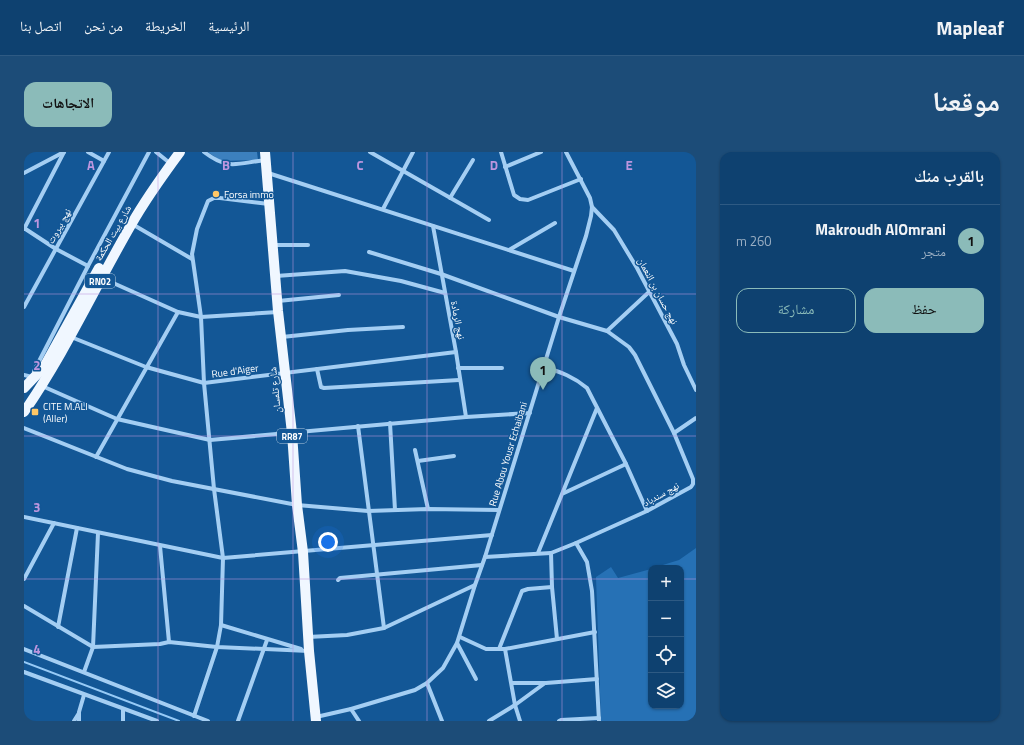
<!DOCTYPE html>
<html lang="ar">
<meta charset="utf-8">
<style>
body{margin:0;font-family:"Titillium Web","Noto Naskh Arabic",sans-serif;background:#1c4c78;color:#f1f3f6;direction:rtl}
.controls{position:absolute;right:12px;bottom:12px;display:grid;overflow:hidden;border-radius:8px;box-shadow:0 1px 3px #0004}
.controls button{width:36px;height:36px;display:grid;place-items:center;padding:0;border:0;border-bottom:1px solid #2e5a83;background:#0e4170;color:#f1f3f6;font:20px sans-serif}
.you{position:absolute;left:304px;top:390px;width:14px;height:14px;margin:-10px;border:3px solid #fff;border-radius:50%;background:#1a73e8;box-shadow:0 0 0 6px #1a73e833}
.badge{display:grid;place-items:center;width:26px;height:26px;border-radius:50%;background:#8bbbb9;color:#111;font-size:13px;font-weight:700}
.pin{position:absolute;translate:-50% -33px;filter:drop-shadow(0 1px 2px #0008)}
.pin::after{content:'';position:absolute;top:21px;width:14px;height:12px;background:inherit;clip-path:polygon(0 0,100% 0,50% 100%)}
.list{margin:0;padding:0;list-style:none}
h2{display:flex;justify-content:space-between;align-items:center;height:52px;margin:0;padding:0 16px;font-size:17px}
h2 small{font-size:13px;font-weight:400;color:#9bafc3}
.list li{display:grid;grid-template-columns:26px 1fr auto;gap:12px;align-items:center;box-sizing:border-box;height:72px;padding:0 16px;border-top:1px solid #2e5a83}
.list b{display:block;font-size:15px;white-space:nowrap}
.list p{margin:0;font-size:13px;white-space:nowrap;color:#9bafc3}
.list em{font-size:13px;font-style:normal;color:#9bafc3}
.actions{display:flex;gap:8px;padding:12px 16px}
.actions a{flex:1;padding:9px 0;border:1px solid #8bbbb9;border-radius:12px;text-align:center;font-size:14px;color:#8bbbb9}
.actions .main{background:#8bbbb9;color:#111}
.icon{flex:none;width:22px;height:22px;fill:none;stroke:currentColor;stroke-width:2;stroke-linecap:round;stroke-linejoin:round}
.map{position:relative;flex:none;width:672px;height:569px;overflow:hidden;direction:ltr;border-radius:12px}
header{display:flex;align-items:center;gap:24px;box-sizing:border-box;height:56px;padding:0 20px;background:#0e4170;border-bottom:1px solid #2e5a83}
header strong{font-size:19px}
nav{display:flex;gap:22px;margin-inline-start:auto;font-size:14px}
.intro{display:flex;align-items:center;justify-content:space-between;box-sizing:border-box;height:96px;padding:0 24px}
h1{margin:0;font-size:28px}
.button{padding:10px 18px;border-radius:12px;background:#8bbbb9;color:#111;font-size:14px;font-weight:700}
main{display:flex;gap:24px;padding:0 24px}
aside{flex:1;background:#0e4170;border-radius:12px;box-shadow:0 1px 3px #0004}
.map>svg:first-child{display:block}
.green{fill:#2671b5}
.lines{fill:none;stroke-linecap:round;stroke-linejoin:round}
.stream{stroke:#96caf6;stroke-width:2}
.building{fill:#3c80be}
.minor{stroke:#a4cef3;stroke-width:4}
.primary{stroke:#f0f7ff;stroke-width:10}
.grid{fill:none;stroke:#bd96df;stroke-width:1;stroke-opacity:0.55}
.poi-dot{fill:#ffc766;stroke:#135796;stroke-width:1.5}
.labels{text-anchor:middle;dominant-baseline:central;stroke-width:3;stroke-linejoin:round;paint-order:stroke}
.shield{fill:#135796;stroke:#b8cde0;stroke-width:1}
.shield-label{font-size:9px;font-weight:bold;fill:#fff}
.poi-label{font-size:10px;fill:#fff;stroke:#135796;text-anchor:start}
.street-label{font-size:10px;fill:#fff;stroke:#135796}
.grid-label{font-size:13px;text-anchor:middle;font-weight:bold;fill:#bd96df;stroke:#135796;stroke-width:3;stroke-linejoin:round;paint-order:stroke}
</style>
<header>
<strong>Mapleaf</strong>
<nav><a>الرئيسية</a><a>الخريطة</a><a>من نحن</a><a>اتصل بنا</a></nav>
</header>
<div class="intro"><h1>موقعنا</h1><a class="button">الاتجاهات</a></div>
<main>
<aside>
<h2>بالقرب منك<small></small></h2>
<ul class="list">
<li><span class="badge">1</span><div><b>Makroudh AlOmrani</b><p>متجر</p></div><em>260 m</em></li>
</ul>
<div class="actions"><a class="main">حفظ</a><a>مشاركة</a></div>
</aside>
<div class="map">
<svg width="672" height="569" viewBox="0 0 672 569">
<rect width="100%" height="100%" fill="#135796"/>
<!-- green -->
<polygon class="green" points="672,396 672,569 577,569 572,425 587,415 594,426 627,417 627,554 657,554 657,416 629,416 655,408"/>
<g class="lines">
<!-- stream -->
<polyline class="stream" points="0,510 155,569"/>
</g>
<!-- building -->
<polygon class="building" points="184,0 233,0 234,8 197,9"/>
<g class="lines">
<!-- minor -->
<g class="minor">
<polyline points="64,0 80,9"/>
<polyline points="132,0 147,12"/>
<path d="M180,0c25,19 33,11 62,8"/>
<polyline points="346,0 465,68"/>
<polyline points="477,0 490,43 496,47 504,48 557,27"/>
<polyline points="481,15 517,0"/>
<polyline points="0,21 40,0"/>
<polyline points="244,21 550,119"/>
<polyline points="426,46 449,8"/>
<polyline points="568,55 590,78 613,116 653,192 660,213 672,238"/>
<polyline points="359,57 389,0"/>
<polyline points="108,72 168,107"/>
<polyline points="409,74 432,200 442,265"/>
<polyline points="0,76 32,97 64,114"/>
<polyline points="0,77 40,0"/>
<polyline points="249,93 284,93"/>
<polyline points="485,98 531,71"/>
<polyline points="345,100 417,122 535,165 583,179 605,195 611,203 650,281 669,327 669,332 667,335 623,359 552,391 527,401 461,405"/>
<polyline points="252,124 321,119 377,129 421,141"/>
<polyline points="78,126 154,160 177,165 254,160"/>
<polyline points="254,149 315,143"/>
<polyline points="0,155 85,0"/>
<polyline points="583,179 625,140"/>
<polyline points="47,185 122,215 180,231 432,200"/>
<polyline points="258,185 324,178 379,175"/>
<path d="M520,215c17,5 30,10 43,21l39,76 21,47"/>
<polyline points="434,216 478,216"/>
<polyline points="293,217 297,235 300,236 435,228"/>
<polyline points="10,219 64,114 125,0"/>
<polyline points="0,223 8,225"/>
<polyline points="18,234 93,267 186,288 442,265 506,261"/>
<polyline points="366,271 371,358"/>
<polyline points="334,274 360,476"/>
<polyline points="0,276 103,317 148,329 273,353 344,359 404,357 475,358"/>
<polyline points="650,281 672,266"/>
<polyline points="391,298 404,357"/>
<polyline points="72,305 154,160"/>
<polyline points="394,309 430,304"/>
<polyline points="540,341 602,312"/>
<polyline points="0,365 199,406 468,383"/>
<polyline points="552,391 563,410 568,439 575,569"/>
<polyline points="136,394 145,490"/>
<polyline points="514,401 573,256"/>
<polyline points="527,401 528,435 533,487"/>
<polyline points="0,427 30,371"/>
<polyline points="314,428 316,426 458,413"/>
<polyline points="0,454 69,495 136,492 145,490 193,495 285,499"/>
<polyline points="197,473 277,497"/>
<polyline points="34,475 53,376"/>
<polyline points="284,485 323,483 360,476 451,433"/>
<polyline points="436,485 462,497 481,497 571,480"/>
<polyline points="433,491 452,527"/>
<polyline points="0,497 184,569"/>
<polyline points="475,497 498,439 504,437 528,435"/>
<polyline points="481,497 491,553 496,569"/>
<polyline points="0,520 133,569"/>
<polyline points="60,520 69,495 74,381"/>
<polyline points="403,531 418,569"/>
<polyline points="488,531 522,531 573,527"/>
<polyline points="327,557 335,569"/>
<polyline points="170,564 193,495 197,473 199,406 190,337 180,231 177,165 168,102 173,77 184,49 190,46 196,46 245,52"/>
<polyline points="292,565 327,557 391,538 403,531 419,516 433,491 451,433 461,405 535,165 562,84 567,64 568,55 566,46 542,0"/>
<polyline points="50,569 55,561"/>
<polyline points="55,569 55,560 60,543"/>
<polyline points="99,569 99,557"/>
<polyline points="214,569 243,488"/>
<polyline points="465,569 491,553 521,531"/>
<polyline points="535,569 537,568 575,566"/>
</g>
<!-- primary -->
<g class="primary">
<polyline points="241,0 254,159 268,281 273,353 279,400 285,499 292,569"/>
<polyline points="0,236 20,215 75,116"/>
<path d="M0,260c41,-59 71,-125 107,-187 14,-25 32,-50 49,-73"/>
</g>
</g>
<!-- grid -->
<path class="grid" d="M134,0v569M269,0v569M403,0v569M538,0v569M0,142h672M0,284h672M0,427h627M657,427h15"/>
<!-- markers -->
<g class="poi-dot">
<circle cx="192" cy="42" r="4"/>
<rect x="7" y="256" width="8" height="8" rx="2"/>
</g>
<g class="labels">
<!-- shield labels -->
<g class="shield">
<rect x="61" y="122" width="30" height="14" rx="3"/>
<rect x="253" y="277" width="30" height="14" rx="3"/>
</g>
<g class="shield-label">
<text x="76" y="129">RN02</text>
<text x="268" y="284">RR87</text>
</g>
<!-- poi labels -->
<g class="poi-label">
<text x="200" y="42">Forsa immo</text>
<text x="19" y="254">CITE M.ALI<tspan x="19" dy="12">(Aller)</tspan></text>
</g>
<!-- street labels -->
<g class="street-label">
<text transform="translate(35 74) rotate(-61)">نهج بيروت</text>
<text transform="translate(89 81) rotate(-60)">شارع بيت الحكمة</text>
<text transform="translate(634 139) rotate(62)">نهج حسان بن النعمان</text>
<text transform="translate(434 168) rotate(79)">نهج الرمادة</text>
<text transform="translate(211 219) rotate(-8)">Rue d'Aiger</text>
<text transform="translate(251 238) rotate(-96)">شارع تلمسان</text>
<text transform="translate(484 302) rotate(-73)">Rue Abou Yousr Echaibani</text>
<text transform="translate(637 342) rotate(-29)">نهج سندباد</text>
</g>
</g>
<g class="grid-label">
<text x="67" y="18">A</text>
<text x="202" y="18">B</text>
<text x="336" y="18">C</text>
<text x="470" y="18">D</text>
<text x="605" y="18">E</text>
<text x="13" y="76">1</text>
<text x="13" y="218">2</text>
<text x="13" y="360">3</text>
<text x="13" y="502">4</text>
</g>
</svg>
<div class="controls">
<button>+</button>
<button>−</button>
<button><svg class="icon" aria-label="locate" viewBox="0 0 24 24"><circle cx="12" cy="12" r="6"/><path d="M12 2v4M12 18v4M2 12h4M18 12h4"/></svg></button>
<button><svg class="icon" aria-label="layers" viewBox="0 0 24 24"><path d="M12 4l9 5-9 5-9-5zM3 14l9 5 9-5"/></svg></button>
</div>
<div class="you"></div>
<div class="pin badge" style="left:519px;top:238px">1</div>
</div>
</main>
